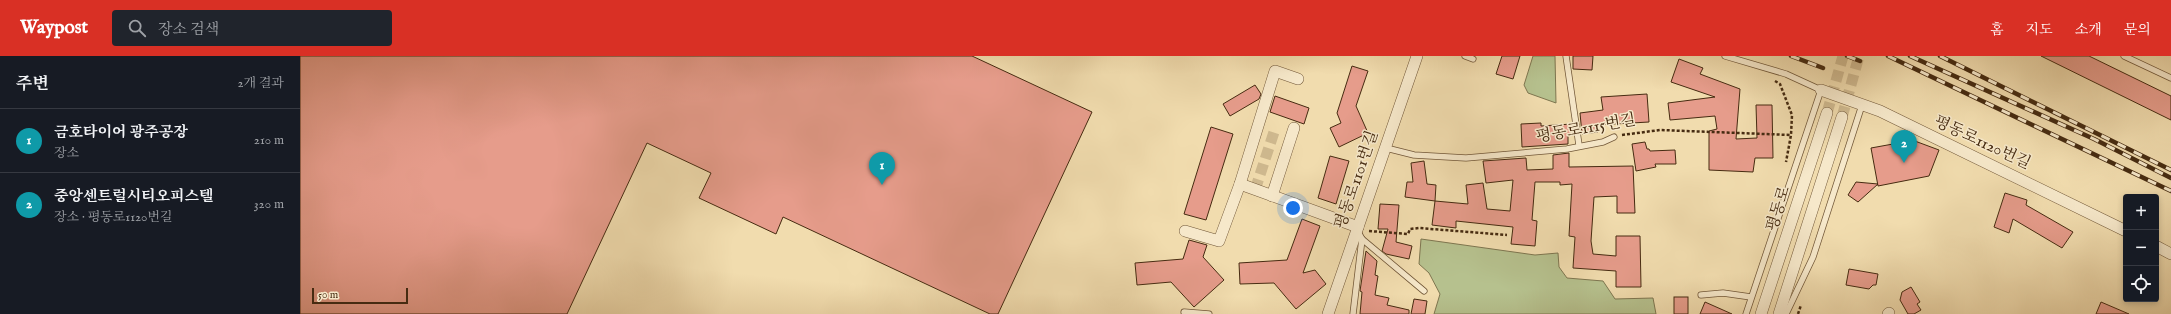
<!DOCTYPE html>
<html lang="ko">
<meta charset="utf-8">
<style>
body{margin:0;font-family:"IM FELL English","Noto Serif KR",serif;background:#20242c;color:#f1f3f6}
.controls{position:absolute;right:12px;bottom:12px;display:grid;overflow:hidden;border-radius:4px;box-shadow:0 2px 6px #0003}
.controls button{width:36px;height:36px;display:grid;place-items:center;padding:0;border:0;border-bottom:1px solid #363941;background:#171b24;color:#f1f3f6;font:20px sans-serif}
.scale{position:absolute;left:12px;bottom:10px;width:96px;box-sizing:border-box;padding-left:4px;border:2px solid #462b11;border-top:0;font-size:11px;line-height:14px;white-space:nowrap;color:#462b11;-webkit-text-stroke:3px #f6e8ca;paint-order:stroke}
.you{position:absolute;left:993px;top:152px;width:14px;height:14px;margin:-10px;border:3px solid #fff;border-radius:50%;background:#1a73e8;box-shadow:0 0 0 6px #1a73e833}
.badge{display:grid;place-items:center;width:26px;height:26px;border-radius:50%;background:#d93025;color:#fff;font-size:13px;font-weight:700}
.pin{position:absolute;translate:-50% -33px;filter:drop-shadow(0 1px 2px #0008)}
.pin::after{content:'';position:absolute;top:21px;width:14px;height:12px;background:inherit;clip-path:polygon(0 0,100% 0,50% 100%)}
.list{margin:0;padding:0;list-style:none}
h2{display:flex;justify-content:space-between;align-items:center;height:52px;margin:0;padding:0 16px;font-size:17px}
h2 small{font-size:13px;font-weight:400;color:#9ea1a6}
.list li{display:grid;grid-template-columns:26px 1fr auto;gap:12px;align-items:center;box-sizing:border-box;height:64px;padding:0 16px;border-top:1px solid #363941}
.list b{display:block;font-size:15px;white-space:nowrap}
.list p{margin:0;font-size:13px;white-space:nowrap;color:#9ea1a6}
.list em{font-size:13px;font-style:normal;color:#9ea1a6}
.icon{flex:none;width:22px;height:22px;fill:none;stroke:currentColor;stroke-width:2;stroke-linecap:round;stroke-linejoin:round}
.map{position:relative;flex:none;width:1871px;height:258px;overflow:hidden}
header{display:flex;align-items:center;gap:24px;box-sizing:border-box;height:56px;padding:0 20px;background:#d93025;color:#fff}
header strong{font-size:19px}
nav{display:flex;gap:22px;margin-inline-start:auto;font-size:14px}
.search{width:280px;height:36px;background:#20242c;display:flex;align-items:center;gap:10px;box-sizing:border-box;padding:0 14px;border-radius:4px;color:#9ea1a6;font-size:15px}
main{display:flex}
aside{flex:1;background:#171b24}
.map>svg:first-child{display:block}
.green{fill:#b6c18e;stroke:#7e7650}
.building{fill:#e69c8b;stroke:#462b11}
.lines{fill:none;stroke-linecap:round;stroke-linejoin:round}
.minor-tunnel{stroke:#cfb98f;stroke-width:11;stroke-dasharray:11 5.5;stroke-linecap:butt}
.service-casing{stroke:#715738;stroke-width:7}
.minor-casing{stroke:#715738;stroke-width:12}
.path{stroke:#462b11;stroke-width:2.5;stroke-dasharray:3 2;stroke-linecap:butt}
.service{stroke:#f6e8ca;stroke-width:5.5}
.minor{stroke:#f6e8ca;stroke-width:11}
.rail-casing{stroke:#462b11;stroke-width:4.5}
.rail{stroke:#f6e8ca;stroke-width:3;stroke-dasharray:9;stroke-linecap:butt}
.labels{text-anchor:middle;dominant-baseline:central;stroke-width:3;stroke-linejoin:round;paint-order:stroke}
.street-label{font-size:16px;fill:#462b11;stroke:#f6e8ca}
</style>
<header>
<strong>Waypost</strong>
<div class="search"><svg class="icon" aria-label="search" viewBox="0 0 24 24"><circle cx="10" cy="10" r="6"/><path d="M15 15l6 6"/></svg>장소 검색</div>
<nav><a>홈</a><a>지도</a><a>소개</a><a>문의</a></nav>
</header>
<main>
<aside>
<h2>주변<small>2개 결과</small></h2>
<ul class="list">
<li><span class="badge" style="background:#0f9aa8">1</span><div><b>금호타이어 광주공장</b><p>장소</p></div><em>210 m</em></li>
<li><span class="badge" style="background:#0f9aa8">2</span><div><b>중앙센트럴시티오피스텔</b><p>장소 · 평동로1120번길</p></div><em>320 m</em></li>
</ul>
</aside>
<div class="map">
<svg width="1871" height="258" viewBox="0 0 1871 258">
<rect width="100%" height="100%" fill="#f1dcae"/>
<filter id="stains"><feTurbulence type="fractalNoise" baseFrequency=".005" numOctaves="4"/><feColorMatrix values="0 0 0 0 .2 0 0 0 0 .09 0 0 0 0 .02 0 0 0 .5 -.17"/></filter>
<radialGradient id="worn" r=".72"><stop offset=".6" stop-color="#630" stop-opacity="0"/><stop offset="1" stop-color="#630" stop-opacity=".3"/></radialGradient>
<!-- green -->
<g class="green">
<polygon points="1233,0 1255,0 1256,47 1228,37 1224,29"/>
<polygon points="1121,183 1235,199 1258,197 1259,211 1267,222 1303,225 1315,243 1353,242 1356,258 1134,258 1140,238 1129,217 1119,208"/>
</g>
<!-- building -->
<g class="building">
<polygon points="0,0 672,0 792,56 698,258 690,258 483,161 476,178 399,142 411,117 347,87 267,258 0,258"/>
<polygon points="1202,0 1220,0 1213,23 1196,18"/>
<polygon points="1273,0 1293,0 1292,14 1273,13"/>
<polygon points="1741,0 1789,0 1871,40 1871,64"/>
<polygon points="1379,3 1403,12 1400,18 1440,33 1436,83 1457,82 1456,49 1472,49 1473,102 1455,102 1453,116 1409,114 1409,75 1417,73 1415,60 1370,64 1368,47 1415,41 1371,26"/>
<polygon points="1052,10 1068,15 1056,50 1068,77 1039,91 1030,72 1041,67 1037,57"/>
<polygon points="955,29 961,38 959,43 930,60 923,48"/>
<polygon points="1347,38 1349,66 1297,69 1298,76 1282,78 1280,57 1303,54 1301,41"/>
<polygon points="975,40 1009,52 1004,68 970,56"/>
<polygon points="1241,67 1241,70 1272,68 1273,79 1268,79 1268,88 1222,91 1221,68"/>
<polygon points="911,71 933,78 906,164 884,158"/>
<polygon points="1596,78 1639,94 1629,120 1578,130 1571,92 1593,88"/>
<polygon points="1345,86 1347,93 1349,93 1350,95 1375,94 1376,108 1355,108 1356,111 1336,115 1332,88"/>
<polygon points="1269,97 1269,111 1333,110 1335,157 1317,157 1317,140 1294,141 1291,185 1293,198 1316,200 1316,180 1340,180 1341,231 1316,231 1316,215 1273,212 1275,181 1269,180 1272,128 1260,129 1260,126 1235,126 1232,164 1237,165 1235,190 1211,188 1213,171 1156,165 1156,172 1132,169 1135,145 1168,148 1166,129 1183,127 1187,153 1210,155 1213,124 1186,127 1183,105 1226,102 1227,114 1253,113 1253,99"/>
<polygon points="1030,100 1049,105 1036,148 1018,142"/>
<polygon points="1124,105 1127,128 1136,129 1135,145 1105,141 1107,126 1113,126 1111,107"/>
<polygon points="1556,126 1578,128 1558,146 1548,139"/>
<polygon points="1705,137 1727,144 1726,149 1773,176 1762,192 1713,163 1709,177 1694,171"/>
<polygon points="1080,148 1099,149 1096,186 1112,190 1109,203 1086,198 1082,195 1088,173 1078,173"/>
<polygon points="1002,163 1020,170 1003,217 1015,214 1026,228 996,253 974,227 940,228 939,207 987,204"/>
<polygon points="889,184 907,189 903,201 924,224 894,251 871,226 837,229 835,207 883,203"/>
<polygon points="1066,195 1077,205 1075,219 1078,220 1075,239 1089,242 1087,249 1109,254 1109,258 1060,258 1062,236 1060,235"/>
<polygon points="1549,213 1578,218 1576,229 1573,229 1569,233 1546,229"/>
<polygon points="1611,231 1620,246 1617,248 1621,254 1614,258 1608,258 1600,244 1602,236"/>
<rect x="1374" y="241" width="14" height="17"/>
<polygon points="1114,243 1127,245 1125,258 1111,258"/>
<polygon points="1405,246 1432,258 1400,258"/>
<polygon points="1801,246 1829,258 1796,258"/>
</g>
<g class="lines">
<!-- minor-tunnel -->
<g class="minor-tunnel">
<polyline points="1527,57 1543,0"/>
<polyline points="1542,61 1559,0"/>
<polyline points="955,134 975,73"/>
</g>
<defs>
<g id="service">
<polyline points="1165,0 1173,3"/>
<polyline points="1266,0 1279,89"/>
<polyline points="1425,0 1486,18 1521,34 1446,258"/>
<polyline points="1824,0 1871,22"/>
<polyline points="1086,92 1114,99 1166,102 1267,93 1303,86 1314,81"/>
<polyline points="1057,174 1062,183 1124,235"/>
<polyline points="1401,239 1423,237 1451,241"/>
<polyline points="884,256 909,258"/>
<polyline points="1053,258 1062,183"/>
<polyline points="1486,258 1513,201 1562,49"/>
</g>
<g id="minor">
<polyline points="1521,34 1580,55 1826,175"/>
<polyline points="940,128 975,15 998,23"/>
<polyline points="972,140 994,72"/>
<polyline points="885,175 919,185 940,128 1058,171"/>
<polyline points="1856,190 1871,198"/>
<polyline points="1028,258 1117,0"/>
<polyline points="1461,258 1527,57"/>
<polyline points="1479,258 1542,61"/>
<polyline points="1588,258 1589,257"/>
</g>
</defs>
<!-- service casing -->
<use href="#service" class="service-casing"/>
<!-- minor casing -->
<use href="#minor" class="minor-casing"/>
<!-- path -->
<g class="path">
<polyline points="1475,25 1480,28 1492,59 1491,79 1486,106"/>
<polyline points="1322,79 1360,74 1491,79"/>
<polyline points="1069,175 1108,178 1110,173 1119,172 1207,179"/>
<polyline points="1498,258 1501,249"/>
</g>
<!-- service -->
<use href="#service" class="service"/>
<!-- minor -->
<use href="#minor" class="minor"/>
<defs>
<g id="rail">
<polyline points="1491,0 1523,12"/>
<polyline points="1547,0 1560,5"/>
<polyline points="1588,0 1871,135"/>
<polyline points="1610,0 1794,83 1871,122"/>
<polyline points="1640,0 1871,114"/>
</g>
</defs>
<!-- rail casing -->
<use href="#rail" class="rail-casing"/>
<!-- rail -->
<use href="#rail" class="rail"/>
</g>
<g class="labels">
<!-- street labels -->
<g class="street-label">
<text transform="translate(1286 73) rotate(-10)">평동로1115번길</text>
<text transform="translate(1682 87) rotate(25)">평동로1120번길</text>
<text transform="translate(1057 124) rotate(-71)">평동로1101번길</text>
<text transform="translate(1479 153) rotate(-73)">평동로</text>
</g>
</g>
<rect width="100%" height="100%" filter="url(#stains)"/>
<rect width="100%" height="100%" fill="url(#worn)"/>
</svg>
<div class="controls">
<button>+</button>
<button>−</button>
<button><svg class="icon" aria-label="locate" viewBox="0 0 24 24"><circle cx="12" cy="12" r="6"/><path d="M12 2v4M12 18v4M2 12h4M18 12h4"/></svg></button>
</div>
<div class="scale">50 m</div>
<div class="you"></div>
<div class="pin badge" style="left:582px;top:129px;background:#0f9aa8">1</div>
<div class="pin badge" style="left:1604px;top:107px;background:#0f9aa8">2</div>
</div>
</main>
